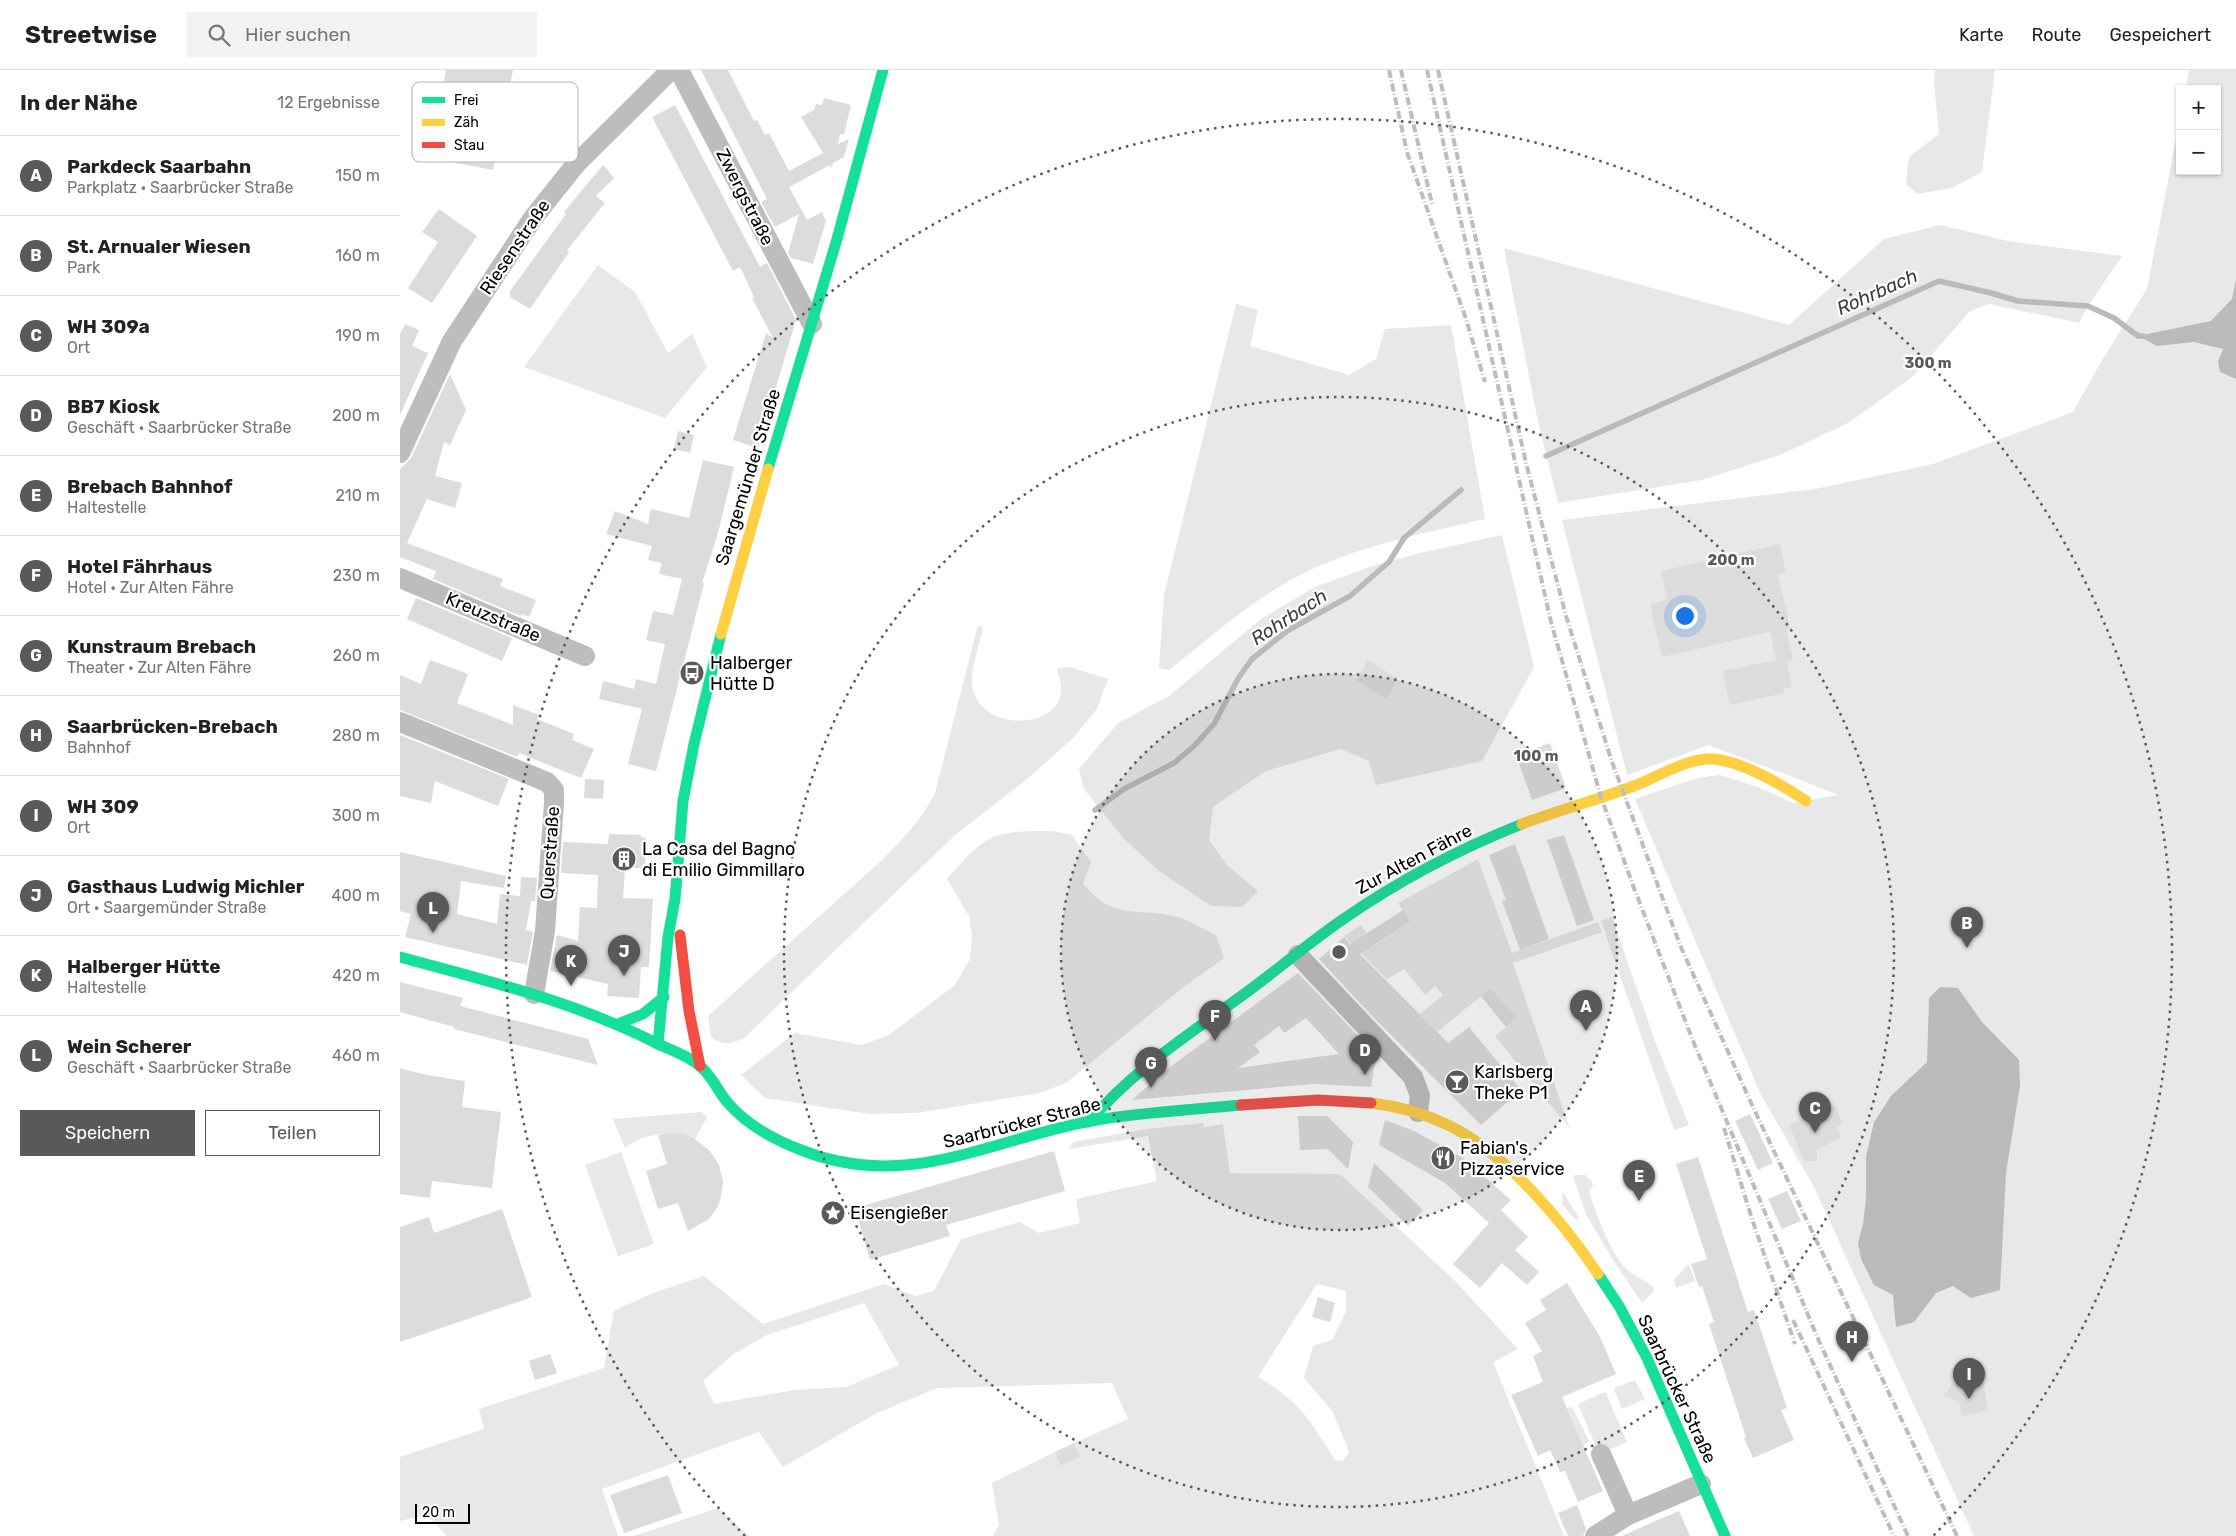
<!DOCTYPE html>
<html lang="de">
<meta charset="utf-8">
<style>
body{margin:0;font-family:Rubik,sans-serif;background:#f2f2f2;color:#222}
.controls{position:absolute;right:15px;top:15px;display:grid;overflow:hidden;border-radius:0px;box-shadow:0 1px 4px #0004}
.controls button{width:45px;height:45px;display:grid;place-items:center;padding:0;border:0;border-bottom:1px solid #e0e0e0;background:#fff;color:#222;font:25px sans-serif}
.scale{position:absolute;left:15px;bottom:12px;width:55px;box-sizing:border-box;padding-left:5px;border:2px solid #000;border-top:0;font-size:14px;line-height:18px;white-space:nowrap;color:#000;-webkit-text-stroke:4px #fff;paint-order:stroke}
.you{position:absolute;left:1284px;top:545px;width:18px;height:18px;margin:-12px;border:4px solid #fff;border-radius:50%;background:#1a73e8;box-shadow:0 0 0 8px #1a73e833}
.badge{display:grid;place-items:center;width:32px;height:32px;border-radius:50%;background:#595959;color:#fff;font-size:16px;font-weight:700}
.pin{position:absolute;translate:-50% -41px;filter:drop-shadow(0 1px 2px #0008)}
.pin::after{content:'';position:absolute;top:26px;width:18px;height:15px;background:inherit;clip-path:polygon(0 0,100% 0,50% 100%)}
.list{margin:0;padding:0;list-style:none}
h2{display:flex;justify-content:space-between;align-items:center;height:65px;margin:0;padding:0 20px;font-size:21px}
h2 small{font-size:16px;font-weight:400;color:#767676}
.list li{display:grid;grid-template-columns:32px 1fr auto;gap:15px;align-items:center;box-sizing:border-box;height:80px;padding:0 20px;border-top:1px solid #e0e0e0}
.list b{display:block;font-size:19px;white-space:nowrap}
.list p{margin:0;font-size:16px;white-space:nowrap;color:#767676}
.list em{font-size:16px;font-style:normal;color:#767676}
.actions{display:flex;gap:10px;padding:15px 20px}
.actions a{flex:1;padding:11px 0;border:1px solid #595959;border-radius:0px;text-align:center;font-size:18px;color:#595959}
.actions .main{background:#595959;color:#fff}
.icon{flex:none;width:28px;height:28px;fill:none;stroke:currentColor;stroke-width:2;stroke-linecap:round;stroke-linejoin:round}
.map{position:relative;flex:none;width:1836px;height:1466px;overflow:hidden}
header{display:flex;align-items:center;gap:30px;box-sizing:border-box;height:70px;padding:0 25px;background:#fff;border-bottom:1px solid #e0e0e0}
header strong{font-size:24px}
nav{display:flex;gap:28px;margin-inline-start:auto;font-size:18px}
.search{width:350px;height:45px;background:#f2f2f2;display:flex;align-items:center;gap:12px;box-sizing:border-box;padding:0 18px;border-radius:0px;color:#767676;font-size:19px}
main{display:flex}
aside{flex:1;background:#fff}
.map>svg:first-child{display:block}
.green{fill:#e8e8e8;fill-rule:evenodd}
.water{fill:#bababa}
.lines{fill:none;stroke-linecap:round;stroke-linejoin:round}
.stream{stroke:#bababa;stroke-width:5.5}
.building{fill:#dcdcdc;fill-rule:evenodd}
.street{stroke:#bdbdbd;stroke-width:20}
.fast{stroke:#16e098;stroke-width:11}
.slow{stroke:#ffcf43;stroke-width:11}
.jam{stroke:#f24e42;stroke-width:11}
.rail{stroke:#bdbdbd;stroke-width:4;stroke-dasharray:8 2.5 1 2.5;stroke-linecap:butt}
.ring{fill:none;stroke:#595959;stroke-width:2.5;stroke-dasharray:2.5 5}
.labels{text-anchor:middle;dominant-baseline:central;stroke-width:4.5;stroke-linejoin:round;paint-order:stroke}
.street-label{font-size:18px;fill:#000;stroke:#fff}
.poi-label{font-size:18px;fill:#000;stroke:#fff;text-anchor:start}
.water-label{font-size:19px;font-style:italic;fill:#3e3e3e;stroke:#fff}
.key{fill:#fff;stroke:#b2b2b2;stroke-width:1}
.key-label{font-size:14px;fill:#000}
.centre{fill:#595959;stroke:#fff;stroke-width:2.5}
.ring-label{font-size:15px;text-anchor:middle;font-weight:bold;fill:#595959;stroke:#fff;stroke-width:4.5;stroke-linejoin:round;paint-order:stroke}
</style>
<header>
<strong>Streetwise</strong>
<div class="search"><svg class="icon" aria-label="search" viewBox="0 0 24 24"><circle cx="10" cy="10" r="6"/><path d="M15 15l6 6"/></svg>Hier suchen</div>
<nav><a>Karte</a><a>Route</a><a>Gespeichert</a></nav>
</header>
<main>
<aside>
<h2>In der Nähe<small>12 Ergebnisse</small></h2>
<ul class="list">
<li><span class="badge">A</span><div><b>Parkdeck Saarbahn</b><p>Parkplatz · Saarbrücker Straße</p></div><em>150 m</em></li>
<li><span class="badge">B</span><div><b>St. Arnualer Wiesen</b><p>Park</p></div><em>160 m</em></li>
<li><span class="badge">C</span><div><b>WH 309a</b><p>Ort</p></div><em>190 m</em></li>
<li><span class="badge">D</span><div><b>BB7 Kiosk</b><p>Geschäft · Saarbrücker Straße</p></div><em>200 m</em></li>
<li><span class="badge">E</span><div><b>Brebach Bahnhof</b><p>Haltestelle</p></div><em>210 m</em></li>
<li><span class="badge">F</span><div><b>Hotel Fährhaus</b><p>Hotel · Zur Alten Fähre</p></div><em>230 m</em></li>
<li><span class="badge">G</span><div><b>Kunstraum Brebach</b><p>Theater · Zur Alten Fähre</p></div><em>260 m</em></li>
<li><span class="badge">H</span><div><b>Saarbrücken-Brebach</b><p>Bahnhof</p></div><em>280 m</em></li>
<li><span class="badge">I</span><div><b>WH 309</b><p>Ort</p></div><em>300 m</em></li>
<li><span class="badge">J</span><div><b>Gasthaus Ludwig Michler</b><p>Ort · Saargemünder Straße</p></div><em>400 m</em></li>
<li><span class="badge">K</span><div><b>Halberger Hütte</b><p>Haltestelle</p></div><em>420 m</em></li>
<li><span class="badge">L</span><div><b>Wein Scherer</b><p>Geschäft · Saarbrücker Straße</p></div><em>460 m</em></li>
</ul>
<div class="actions"><a class="main">Speichern</a><a>Teilen</a></div>
</aside>
<div class="map">
<svg width="1836" height="1466" viewBox="0 0 1836 1466">
<rect width="100%" height="100%" fill="#fff"/>
<!-- green -->
<g class="green">
<polygon points="1535,0 1595,0 1582,102 1552,118 1518,124 1506,114 1509,87 1539,64 1534,12"/>
<polygon points="1789,0 1836,0 1836,1466 1574,1466 1413,1115 1360,1023 1235,729 1297,708 1320,705 1358,717 1393,733 1439,725 1309,675 1227,705 1162,450 1415,419 1533,394 1673,342 1702,290 1747,219 1780,49 1780,101 1817,101 1817,19 1786,19"/>
<polygon points="1540,155 1608,171 1722,186 1688,236 1679,253 1589,234 1570,241 1512,307 1450,352 1382,384 1302,410 1158,433 1137,347 1104,178 1389,255 1484,169"/>
<polygon points="198,195 235,222 268,283 292,264 307,297 265,348 124,297"/>
<path d="M836,234l22,6 -8,36 99,29 27,-16 9,-30 66,-4 34,194c-60,14 -123,26 -179,53 -51,25 -93,63 -137,98l-10,-2 5,-73z"/>
<polygon points="1102,465 1134,597 1082,691 976,715 969,691 941,679 866,701 813,737 809,770 827,795 858,821 842,837 811,836 759,801 724,769 684,719 679,699 718,653 769,626 861,549 915,517 972,496 1020,483"/>
<path d="M578,555l5,3c-3,13 -13,45 -11,57 6,48 88,45 89,6 1,-7 -3,-16 -4,-23l13,-1 38,12 -11,30 -24,29 -41,37 -78,61 -210,202c-13,6 -21,8 -33,-1l-3,-21 173,-155c21,-21 41,-42 54,-68z"/>
<path d="M653,761l19,4 19,27 -8,21c30,38 50,24 91,33 14,3 29,13 42,19l8,23 -43,31 -115,94 -26,10 -124,20 -47,1 -104,-16 -24,-23 54,-42 67,12 27,-10 66,-50 15,-26 2,-23 -3,-20 -22,-37c13,-15 28,-34 47,-42 18,-7 41,-6 59,-6z"/>
<polygon points="1078,789 1112,883 1198,852 1202,862 1113,893 1170,1059 1095,966 1117,948 1091,918 1037,962 1020,944 1043,925 1035,916 1025,925 1004,899 987,909 944,866 961,855 975,875 1010,852 998,833"/>
<polygon points="1212,847 1256,974 1289,1055 1274,1060 1201,851"/>
<path d="M301,1042l6,5 -12,22c-23,-10 -50,-6 -70,9l-12,-29z"/>
<path d="M803,1053l1,4 19,-3 7,49 110,1 114,106 64,69 -25,13 71,174h-571l6,-11 -7,-42 63,-31 7,14 19,-9 -7,-14 54,-24 -16,-36 -175,5 -60,25 -94,54 -24,-35 -157,57 16,47h-171l-20,-21 -27,6v-64l84,-28 -5,-20 125,-41 10,-57 39,-18 51,-17 59,48 121,-40 31,12 19,-5 27,-52 59,-17 19,11 41,-10 -4,-24 81,-18 -9,-45 -79,13 4,-7 74,-13zM917,1214l29,7v20l-13,28 -20,7 -9,32 29,34 16,40 -6,9 -8,-1c-25,-40 -35,-58 -77,-83zM464,1233l35,62 -53,22 -52,3 -80,14 -11,-23 29,-26 35,-20z"/>
<polygon points="221,1082 254,1174 218,1186 185,1095"/>
<path d="M1175,1105h10l7,6 1,4 -4,7c7,21 23,67 41,80 8,5 16,9 23,15l1,4 -12,12 -31,-46 -25,-43 -13,-37z"/>
<polygon points="1163,1122 1179,1148 1176,1150 1162,1135"/>
<polygon points="1289,1195 1295,1211 1276,1218 1274,1210 1286,1196"/>
<polygon points="1235,1310 1245,1329 1222,1339 1214,1318"/>
<polygon points="1202,1323 1206,1323 1227,1372 1202,1383 1197,1379 1178,1334"/>
<polygon points="1172,1337 1188,1369 1189,1372 1183,1375 1167,1338"/>
<polygon points="318,1438 349,1466 234,1466"/>
</g>
<!-- water -->
<g class="water">
<polygon points="1836,210 1836,309 1820,302 1818,292 1823,279 1794,272 1757,276 1738,266 1811,251 1832,229"/>
<polygon points="1540,917 1558,918 1582,952 1619,990 1620,1016 1606,1103 1600,1220 1571,1228 1553,1216 1536,1223 1514,1252 1496,1257 1493,1225 1474,1215 1461,1189 1458,1173 1463,1154 1466,1129 1466,1087 1474,1052 1491,1026 1527,992 1529,928"/>
</g>
<g class="lines">
<!-- stream -->
<g class="stream">
<polyline points="1146,386 1539,211 1591,223 1618,231 1688,236 1714,248 1738,266 1743,266"/>
<polyline points="695,740 724,719 774,693 794,676 814,654 839,607 852,589 887,561 950,526 989,492 1004,468 1061,420"/>
</g>
</g>
<!-- building -->
<g class="building">
<polygon points="46,0 113,0 93,100 29,88"/>
<polygon points="301,0 328,0 354,51 357,50 365,65 369,63 389,101 423,83 401,47 414,40 416,34 422,35 424,28 451,35 444,64 440,64 438,74 449,69 444,87 433,93 432,98 430,95 389,117 407,150 422,142 426,151 413,194 391,188 388,183 399,144 375,157 361,132 367,129"/>
<polygon points="275,35 360,197 367,193 396,250 358,378 333,370 366,263 373,268 352,228 354,227 340,197 333,201 252,47"/>
<polygon points="203,95 214,108 196,126 205,133 167,180 169,182 130,239 110,227 110,221 166,144 164,142"/>
<polygon points="39,139 77,166 32,233 8,218 38,172 22,162"/>
<polygon points="5,254 19,260 12,276 28,283 0,345 0,264"/>
<polygon points="50,304 66,340 50,375 44,372 35,406 62,413 55,438 27,429 7,473 103,509 100,516 136,530 129,547 121,544 121,546 33,509 36,501 0,487 0,399 11,388"/>
<polygon points="278,361 294,365 290,383 274,379"/>
<polygon points="303,390 334,397 318,463 302,513 304,513 256,701 228,694 242,639 199,629 203,611 234,619 236,609 256,614 265,574 246,570 253,541 273,545 282,509 259,504 262,493 248,490 252,476 206,464 215,441 248,454 251,439 289,448"/>
<polygon points="1380,474 1386,503 1378,504 1390,558 1386,559 1393,590 1387,592 1392,617 1383,618 1384,623 1330,635 1323,601 1376,590 1370,562 1262,587 1250,534 1267,530 1261,501"/>
<polygon points="16,528 112,568 102,591 7,549"/>
<polygon points="30,590 68,604 57,633 113,655 113,635 139,645 137,649 174,664 172,670 194,679 181,708 119,683 117,687 0,640 0,605 21,614"/>
<polygon points="968,590 998,609 986,629 956,610"/>
<polygon points="0,665 109,709 98,736 35,711 31,733 0,726"/>
<polygon points="1150,673 1166,718 1132,730 1116,685"/>
<polygon points="185,709 204,710 203,729 184,728"/>
<polygon points="209,764 241,765 241,767 246,768 245,797 225,799 223,828 253,829 249,897 241,897 239,928 207,926 208,914 150,901 157,865 178,871 180,837 197,838 198,805 161,803 163,772 208,774"/>
<polygon points="1164,765 1194,850 1177,856 1147,770"/>
<polygon points="1115,774 1149,869 1120,880 1102,831 1106,830 1089,785"/>
<polygon points="0,782 106,806 104,818 61,811 57,844 97,854 100,824 120,826 121,807 137,808 135,831 131,831 126,860 133,862 127,895 5,867 11,844 0,841"/>
<polygon points="1003,840 1010,852 960,884 1048,973 1069,957 1121,1020 1081,1055 969,943 919,889 944,867 950,874"/>
<path d="M898,903l67,70 -2,11 13,2 -5,31 -57,-3 -182,16 34,-30zM906,948l33,36 -101,14 22,-16 -6,-7 25,-19 5,7z"/>
<polygon points="0,912 63,928 60,936 188,969 198,995 54,959 54,957 0,942"/>
<polygon points="1091,918 1117,948 1106,957 1081,926"/>
<polygon points="0,998 22,1004 65,1011 62,1037 101,1042 92,1118 32,1111 30,1128 0,1124"/>
<polygon points="1435,1035 1442,1052 1437,1057 1441,1068 1417,1079 1417,1091 1404,1091 1389,1055"/>
<polygon points="1350,1044 1373,1093 1358,1100 1335,1051"/>
<polygon points="898,1046 927,1046 953,1072 948,1099 928,1079 900,1080"/>
<polygon points="985,1050 1014,1061 1063,1088 1111,1130 1101,1140 1128,1167 1115,1180 1139,1202 1127,1215 1102,1193 1080,1218 1053,1194 1089,1153 1045,1113 979,1075"/>
<polygon points="269,1063 284,1064 295,1069 310,1081 319,1095 323,1112 321,1127 317,1138 309,1149 288,1161 278,1133 258,1139 246,1101 267,1094 258,1065"/>
<polygon points="654,1081 665,1121 546,1155 550,1166 470,1190 455,1138"/>
<polygon points="1298,1087 1348,1242 1354,1240 1387,1338 1381,1340 1394,1370 1353,1388 1344,1368 1346,1367 1309,1254 1314,1252 1302,1216 1299,1217 1291,1194 1307,1189 1276,1094"/>
<polygon points="974,1093 1023,1140 1008,1156 968,1117"/>
<polygon points="1387,1121 1401,1151 1382,1159 1368,1129"/>
<polygon points="102,1139 132,1227 0,1272 0,1157 29,1147 34,1163"/>
<polygon points="1167,1213 1200,1267 1216,1304 1162,1327 1203,1421 1178,1432 1165,1401 1160,1402 1150,1380 1138,1386 1111,1325 1143,1312 1133,1286 1142,1281 1125,1253 1146,1240 1140,1230"/>
<polygon points="918,1227 935,1233 930,1252 912,1247"/>
<polygon points="150,1284 157,1303 135,1310 129,1291"/>
<polygon points="1583,1309 1588,1341 1562,1346 1559,1332 1544,1326 1552,1314"/>
<polygon points="674,1373 681,1387 661,1396 655,1382"/>
<polygon points="268,1405 282,1443 224,1463 210,1425"/>
<polygon points="1177,1435 1186,1459 1183,1466 1168,1466 1158,1443"/>
<polygon points="1279,1441 1290,1466 1222,1466 1253,1452"/>
</g>
<g class="lines">
<!-- street -->
<g class="street">
<polyline points="279,0 412,254"/>
<polyline points="0,383 52,271 133,148 176,94 271,0"/>
<polyline points="0,508 185,586"/>
<polyline points="0,652 147,712 154,720 154,733 145,861 134,924"/>
<polyline points="898,885 1013,1007 1020,1026 1018,1042"/>
<polyline points="1201,1384 1228,1445"/>
<polyline points="1195,1466 1228,1445 1301,1414"/>
</g>
<!-- fast -->
<g class="fast">
<polyline points="368,399 437,169 483,0"/>
<path d="M0,887c88,24 176,45 258,87"/>
<polyline points="220,953 243,944 264,927"/>
<path d="M258,974c15,7 31,12 43,23 12,10 17,25 27,36 19,22 47,37 73,47 106,42 187,-10 290,-29 49,-9 100,-11 150,-16"/>
<polyline points="258,974 268,867 275,829 283,731 294,674 321,564"/>
<path d="M689,1052c43,-51 98,-86 151,-125 35,-25 67,-53 102,-77 56,-39 117,-71 180,-96"/>
<polyline points="1198,1204 1219,1236 1247,1288 1325,1466"/>
</g>
<!-- slow -->
<g class="slow">
<polyline points="321,564 368,399"/>
<path d="M1122,754c37,-14 75,-24 112,-38 24,-9 52,-28 79,-27 28,2 70,26 93,42"/>
<path d="M971,1033c27,3 52,10 77,22 58,28 115,97 150,149"/>
</g>
<!-- jam -->
<g class="jam">
<polyline points="280,865 289,941 300,996"/>
<polyline points="841,1035 918,1030 971,1033"/>
</g>
<!-- rail -->
<g class="rail">
<polyline points="989,0 1007,82 1066,249 1085,312"/>
<polyline points="1001,0 1032,134"/>
<polyline points="1027,0 1151,552 1201,727 1234,818 1293,971 1419,1271 1508,1466"/>
<polyline points="1038,0 1126,393 1166,546 1212,692 1280,875 1352,1035 1557,1466"/>
<polyline points="1324,1058 1352,1149 1395,1274"/>
<polyline points="1393,1250 1494,1466"/>
</g>
</g>
<!-- distance rings -->
<circle cx="939" cy="882" r="278" fill="#595959" fill-opacity=".12"/>
<g class="ring">
<circle cx="939" cy="882" r="278"/>
<circle cx="939" cy="882" r="555"/>
<path d="M345 1466A833 833 0 1 1 1533 1466"/>
</g>
<!-- icons -->
<defs>
<symbol id="bus-disc" viewBox="-11 -11 22 22"><circle r="9.5" fill="#595959" stroke="#fff"/><path d="M-5-6H5V4H4V6H2V4H-2V6H-4V4H-5ZM-3.5-4V0h7V-4ZM-3.5 1.2v1.5H-2V1.2ZM2 1.2v1.5H3.5V1.2Z" fill="#fff"/></symbol>
<symbol id="building-disc" viewBox="-11 -11 22 22"><circle r="9.5" fill="#595959" stroke="#fff"/><path d="M-4-6H4V6H1V3H-1V6H-4ZM-2.5-4.3h1.7v1.8h-1.7ZM.8-4.3h1.7v1.8H.8ZM-2.5-1h1.7V.8h-1.7ZM.8-1h1.7V.8H.8Z" fill="#fff"/></symbol>
<symbol id="bar-disc" viewBox="-11 -11 22 22"><circle r="9.5" fill="#595959" stroke="#fff"/><path d="M-6-5H6L.8 .8V4.5H3.5V6h-7V4.5H-.8V.8Z" fill="#fff"/></symbol>
<symbol id="restaurant-disc" viewBox="-11 -11 22 22"><circle r="9.5" fill="#595959" stroke="#fff"/><path d="M-5-6h1v4h1v-4h1v4h1v-4h1v5L-1.5 .5V6h-2V.5L-5-1ZM5-6V6H3V1.5H1.5Q1.5-4 5-6Z" fill="#fff"/></symbol>
<symbol id="sight-disc" viewBox="-11 -11 22 22"><circle r="9.5" fill="#595959" stroke="#fff"/><path d="M0-6L1.8-2.2L6-1.7L2.9 1.2L3.7 5.4L0 3.3L-3.7 5.4L-2.9 1.2L-6-1.7L-1.8-2.2Z" fill="#fff"/></symbol>
</defs>
<g fill-rule="evenodd">
<use href="#bus-disc" x="278" y="589" width="28" height="28"/>
<use href="#building-disc" x="210" y="775" width="28" height="28"/>
<use href="#bar-disc" x="1043" y="998" width="28" height="28"/>
<use href="#restaurant-disc" x="1029" y="1074" width="28" height="28"/>
<use href="#sight-disc" x="419" y="1129" width="28" height="28"/>
</g>
<g class="labels">
<!-- street labels -->
<g class="street-label">
<text transform="translate(345 127) rotate(63)">Zwergstraße</text>
<text transform="translate(115 177) rotate(-56)">Riesenstraße</text>
<text transform="translate(348 407) rotate(-73)">Saargemünder Straße</text>
<text transform="translate(93 547) rotate(23)">Kreuzstraße</text>
<text transform="translate(150 783) rotate(-86)">Querstraße</text>
<text transform="translate(1014 789) rotate(-28)">Zur Alten Fähre</text>
<text transform="translate(622 1053) rotate(-14)">Saarbrücker Straße</text>
<text transform="translate(1277 1319) rotate(65)">Saarbrücker Straße</text>
</g>
<!-- poi labels -->
<g class="poi-label">
<text x="310" y="593">Halberger<tspan x="310" dy="21">Hütte D</tspan></text>
<text x="242" y="779">La Casa del Bagno<tspan x="242" dy="21">di Emilio Gimmillaro</tspan></text>
<text x="1074" y="1002">Karlsberg<tspan x="1074" dy="21">Theke P1</tspan></text>
<text x="1060" y="1078">Fabian's<tspan x="1060" dy="21">Pizzaservice</tspan></text>
<text x="450" y="1143">Eisengießer</text>
</g>
<!-- water labels -->
<g class="water-label">
<text transform="translate(1477 222) rotate(-24)">Rohrbach</text>
<text transform="translate(889 547) rotate(-33)">Rohrbach</text>
</g>
</g>
<!-- legend -->
<rect x="12" y="12" width="166" height="80" rx="8" class="key"/>
<rect x="22" y="27" width="23" height="6" fill="#16e098"/>
<rect x="22" y="49" width="23" height="7" fill="#ffcf43"/>
<rect x="22" y="72" width="23" height="6" fill="#f24e42"/>
<g class="key-label">
<text x="54" y="35">Frei</text>
<text x="54" y="57">Zäh</text>
<text x="54" y="80">Stau</text>
</g>
<circle cx="939" cy="882" r="8" class="centre"/>
<g class="ring-label">
<text x="1528" y="298">300 m</text>
<text x="1331" y="495">200 m</text>
<text x="1136" y="691">100 m</text>
</g>
</svg>
<div class="controls">
<button>+</button>
<button>−</button>
</div>
<div class="scale">20 m</div>
<div class="you"></div>
<div class="pin badge" style="left:1186px;top:961px">A</div>
<div class="pin badge" style="left:1567px;top:878px">B</div>
<div class="pin badge" style="left:1415px;top:1063px">C</div>
<div class="pin badge" style="left:965px;top:1005px">D</div>
<div class="pin badge" style="left:1239px;top:1131px">E</div>
<div class="pin badge" style="left:815px;top:971px">F</div>
<div class="pin badge" style="left:751px;top:1018px">G</div>
<div class="pin badge" style="left:1452px;top:1292px">H</div>
<div class="pin badge" style="left:1569px;top:1329px">I</div>
<div class="pin badge" style="left:224px;top:906px">J</div>
<div class="pin badge" style="left:171px;top:916px">K</div>
<div class="pin badge" style="left:33px;top:863px">L</div>
</div>
</main>
